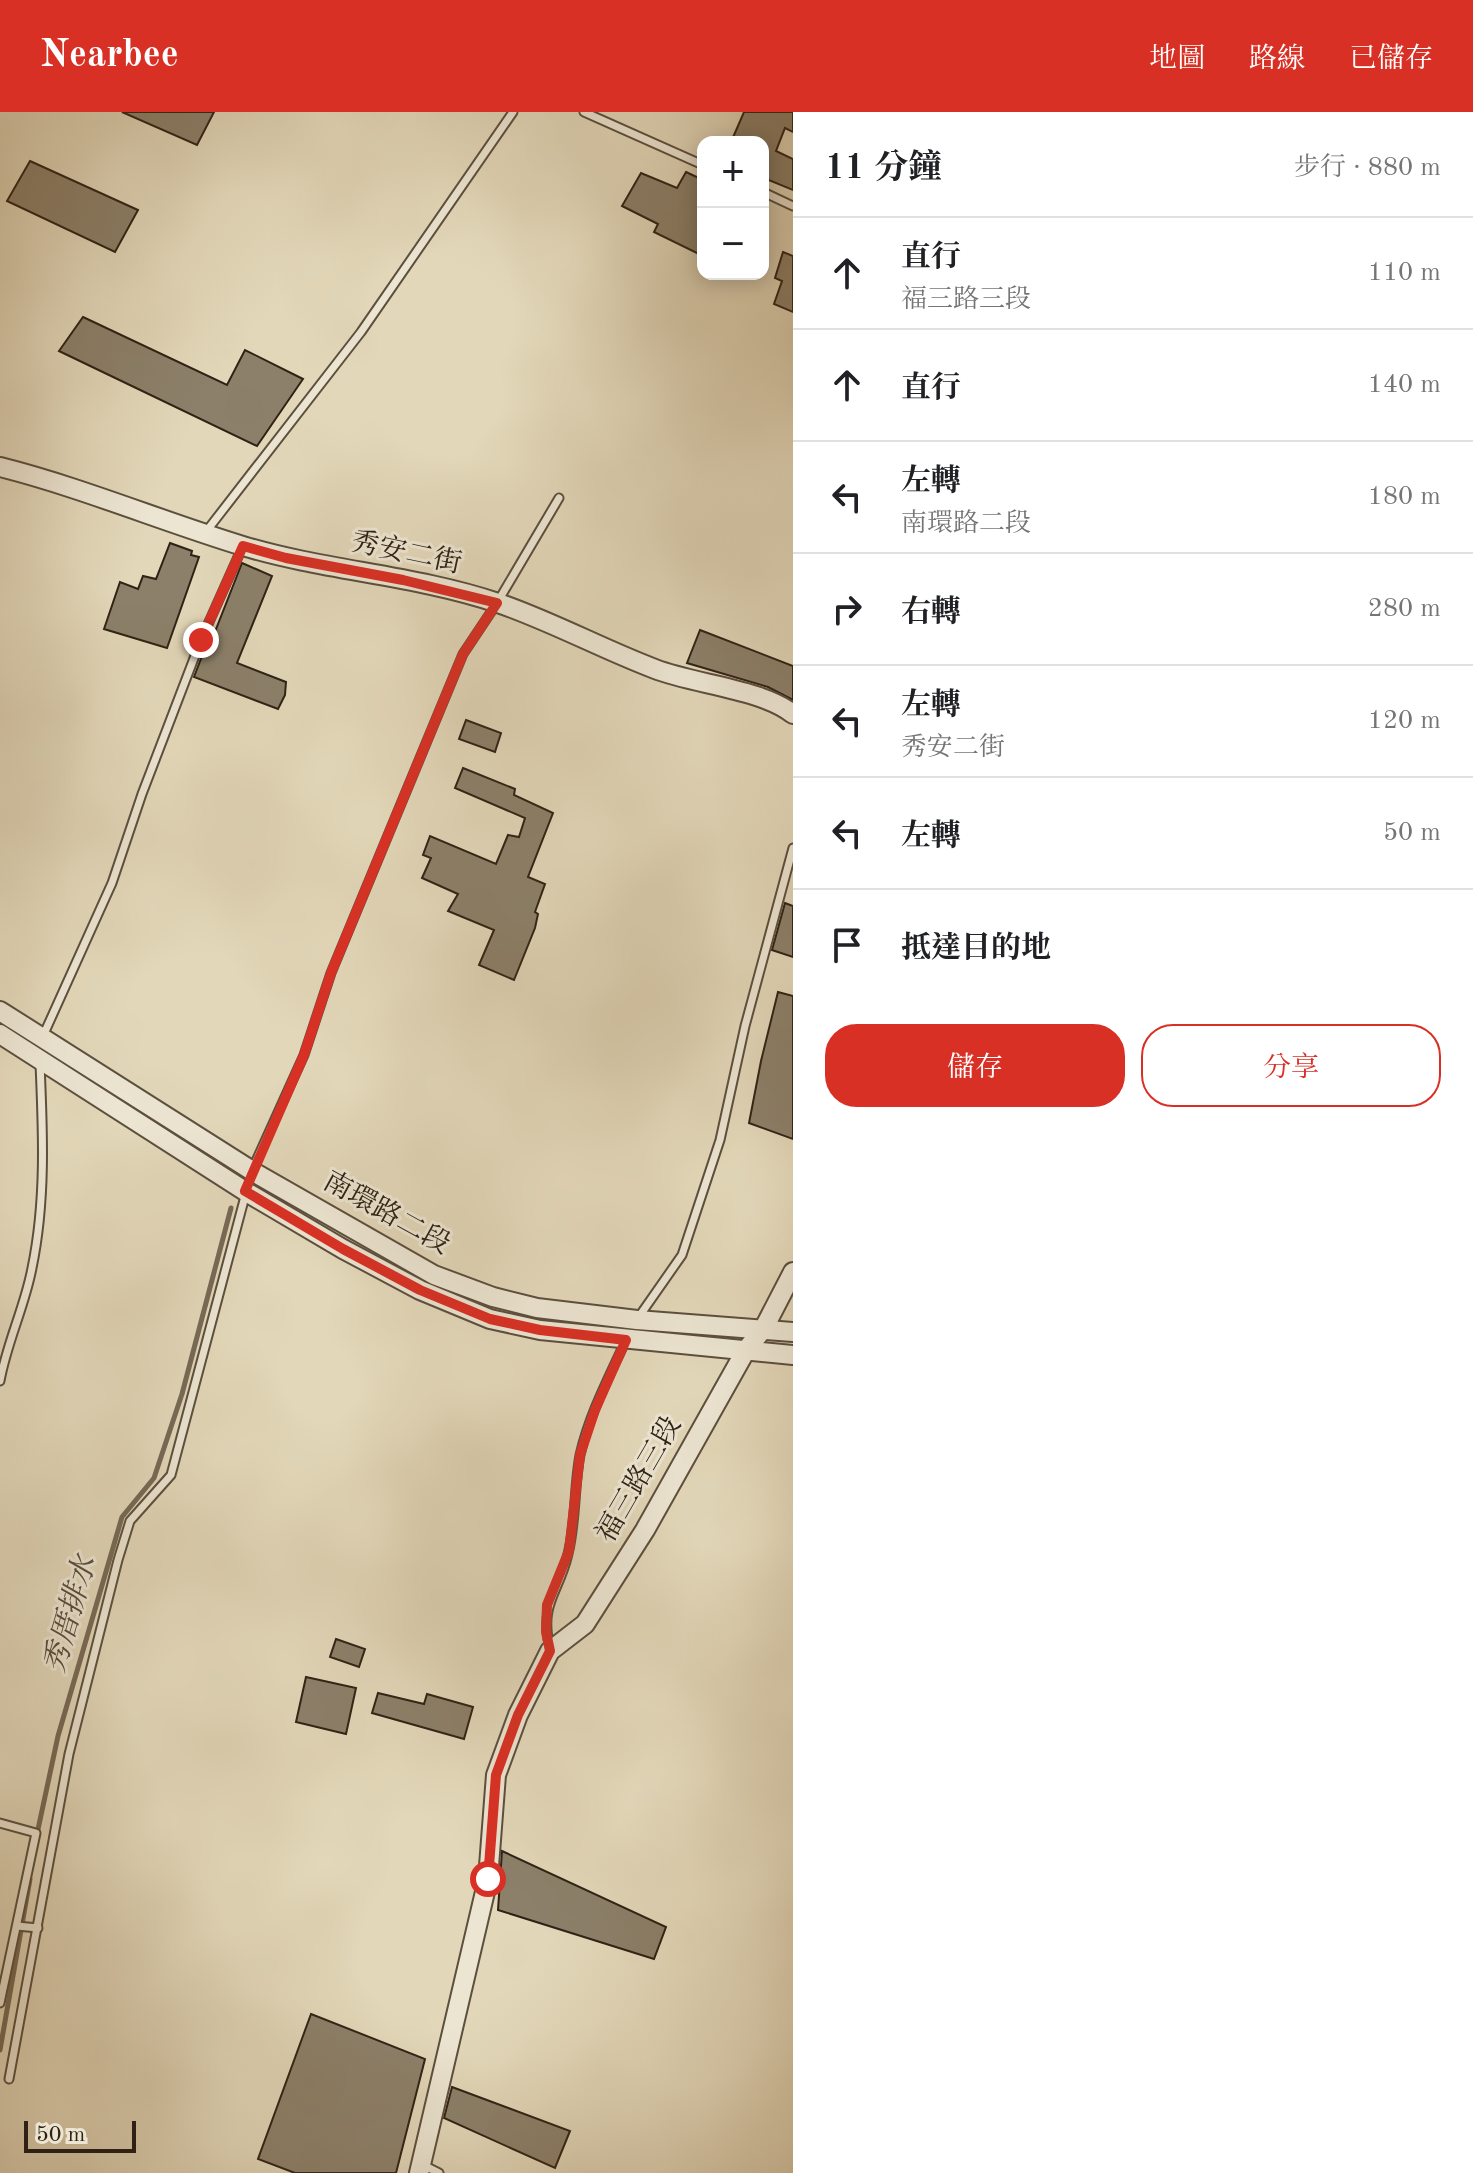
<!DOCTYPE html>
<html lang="zh-TW">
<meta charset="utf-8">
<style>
body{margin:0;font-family:"Old Standard TT","Noto Serif TC",serif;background:#f6f6f6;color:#202124}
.controls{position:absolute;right:24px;top:24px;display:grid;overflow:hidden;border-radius:16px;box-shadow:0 4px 20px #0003}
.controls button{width:72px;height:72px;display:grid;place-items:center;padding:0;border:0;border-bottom:2px solid #e0e0e0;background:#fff;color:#202124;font:40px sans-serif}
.scale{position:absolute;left:24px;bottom:20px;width:112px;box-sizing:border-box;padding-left:8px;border:4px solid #2f2215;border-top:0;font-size:22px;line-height:28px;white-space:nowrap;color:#2f2215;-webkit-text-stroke:6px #ece5d2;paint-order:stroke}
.stop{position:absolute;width:24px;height:24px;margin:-18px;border:6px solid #d93025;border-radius:50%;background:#fff}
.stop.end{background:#d93025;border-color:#fff;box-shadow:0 2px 8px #0008}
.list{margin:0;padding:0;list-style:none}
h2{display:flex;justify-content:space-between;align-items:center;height:104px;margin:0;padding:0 32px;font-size:34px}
h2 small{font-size:26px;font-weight:400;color:#757577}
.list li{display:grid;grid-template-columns:52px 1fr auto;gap:24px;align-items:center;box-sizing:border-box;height:112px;padding:0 32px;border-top:2px solid #e0e0e0}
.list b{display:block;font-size:30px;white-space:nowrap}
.list p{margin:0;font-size:26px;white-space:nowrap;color:#757577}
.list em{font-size:26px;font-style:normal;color:#757577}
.actions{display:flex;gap:16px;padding:24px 32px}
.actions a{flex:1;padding:18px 0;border:2px solid #d93025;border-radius:32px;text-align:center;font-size:28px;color:#d93025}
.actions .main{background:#d93025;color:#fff}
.icon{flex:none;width:44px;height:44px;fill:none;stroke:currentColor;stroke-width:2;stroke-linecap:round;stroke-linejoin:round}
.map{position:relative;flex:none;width:793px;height:2061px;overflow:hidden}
header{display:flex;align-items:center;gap:48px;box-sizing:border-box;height:112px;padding:0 40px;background:#d93025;color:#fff}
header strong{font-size:38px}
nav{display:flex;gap:44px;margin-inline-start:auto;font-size:28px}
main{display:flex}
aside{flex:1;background:#fff}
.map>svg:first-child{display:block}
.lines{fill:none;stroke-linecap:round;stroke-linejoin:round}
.stream{stroke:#766956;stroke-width:5}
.building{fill:#8c806a;stroke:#2f2215;stroke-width:2}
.service-casing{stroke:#5c4f3e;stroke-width:11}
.tertiary-casing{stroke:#5c4f3e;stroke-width:22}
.service{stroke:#ece5d2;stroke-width:7}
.tertiary{stroke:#ece5d2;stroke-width:18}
.route{stroke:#d93025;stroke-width:10}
.labels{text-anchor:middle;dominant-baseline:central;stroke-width:6;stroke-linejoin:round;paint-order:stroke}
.street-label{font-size:28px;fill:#2f2215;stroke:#ece5d2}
.water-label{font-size:30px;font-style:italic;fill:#584c3b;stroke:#ece5d2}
</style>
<header>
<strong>Nearbee</strong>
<nav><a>地圖</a><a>路線</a><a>已儲存</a></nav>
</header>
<main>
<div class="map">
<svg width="793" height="2061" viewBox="0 0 793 2061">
<rect width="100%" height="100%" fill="#e2d7b9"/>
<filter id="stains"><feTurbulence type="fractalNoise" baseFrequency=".0025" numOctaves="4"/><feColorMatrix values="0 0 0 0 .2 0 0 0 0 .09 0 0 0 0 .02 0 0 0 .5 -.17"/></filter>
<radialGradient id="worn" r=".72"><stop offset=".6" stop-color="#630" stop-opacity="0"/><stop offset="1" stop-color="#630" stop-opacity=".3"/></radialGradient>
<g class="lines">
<!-- stream -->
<g class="stream">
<polyline points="37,1722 58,1624 122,1405 154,1366 182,1282 231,1096"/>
<polyline points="0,1938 30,1767"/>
</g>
</g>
<!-- building -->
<g class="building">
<polygon points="122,0 214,0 197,33"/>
<polygon points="744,0 793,0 793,20 785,16 776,39 793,47 793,78 764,66 763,68 763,30 731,30"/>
<polygon points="30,49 138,98 115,140 7,89"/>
<polygon points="686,60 703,68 703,144 654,120 658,112 622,94 641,61 677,76"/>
<polygon points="783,140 793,144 793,200 774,192 782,169 775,166"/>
<polygon points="83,205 227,273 245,238 303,267 257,334 59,239"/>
<polygon points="170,431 192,439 191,443 199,445 167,536 104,517 120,470 138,477 143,464 156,467"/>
<polygon points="242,451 272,464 237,551 286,570 285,583 278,597 194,565 204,539 207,540"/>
<polygon points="700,518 793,554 793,588 768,575 687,551"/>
<polygon points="466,608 501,621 495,640 459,627"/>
<polygon points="463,656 515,677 514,683 553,701 528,765 545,772 535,800 538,802 535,816 514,868 479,853 494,818 448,799 458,782 422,766 431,746 423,743 430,724 496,752 508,723 519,725 525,706 455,676"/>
<polygon points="785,791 793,794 793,845 772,838"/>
<polygon points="778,880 793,884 793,1027 749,1011 761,949"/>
<polygon points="336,1527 365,1537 359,1555 330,1545"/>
<polygon points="306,1565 356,1576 346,1622 296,1610"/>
<polygon points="378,1581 424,1592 427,1582 473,1595 464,1627 372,1601"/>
<polygon points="502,1739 666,1815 654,1847 498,1798"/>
<polygon points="311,1902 425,1947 396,2061 295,2061 258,2047"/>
<polygon points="452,1975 570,2019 555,2056 444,2006"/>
</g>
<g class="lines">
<defs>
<g id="service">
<polyline points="584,0 703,53"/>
<polyline points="763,80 793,94"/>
<polyline points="205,421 361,220 513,0"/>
<polyline points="43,924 112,771 142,682 201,528 242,436"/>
<polyline points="638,1206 682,1143 720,1028 745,914 793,736"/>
<path d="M0,1269c7,-39 25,-75 32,-113 14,-67 11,-136 8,-204"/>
<path d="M550,1537c-11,-47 9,-55 18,-95 8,-32 6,-67 12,-99 9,-40 29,-78 46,-115"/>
<polyline points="0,1711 36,1721 0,1891"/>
<polyline points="17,1814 38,1816"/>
<polyline points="9,1967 69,1642 118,1448 130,1409 171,1363 252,1058 304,943 331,861 463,542 497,491 559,386"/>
<polyline points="423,2053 439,2061"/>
</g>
<g id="tertiary">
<path d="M0,355c83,21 161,54 243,79 83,25 172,29 255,57 53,18 104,46 157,66 38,15 107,20 138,45"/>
<polyline points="0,899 257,1062 434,1163 493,1185 537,1196 637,1208 793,1220"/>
<polyline points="0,922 248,1081 343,1137 420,1178 490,1207 540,1218 793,1243"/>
<polyline points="419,2061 488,1767 496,1663 518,1603 550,1539 585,1512 645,1418 746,1238 764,1216 793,1160"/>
</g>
</defs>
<!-- service casing -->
<use href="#service" class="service-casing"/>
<!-- tertiary casing -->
<use href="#tertiary" class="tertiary-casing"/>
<!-- service -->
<use href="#service" class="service"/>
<!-- tertiary -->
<use href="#tertiary" class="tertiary"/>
</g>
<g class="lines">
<!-- route -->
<polyline class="route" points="201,528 243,434 286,446 403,468 497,491 463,542 331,861 304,943 245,1079 343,1137 420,1178 490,1207 540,1218 626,1228 595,1298 580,1343 569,1439 547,1493 546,1520 550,1539 518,1603 496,1663 488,1767"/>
</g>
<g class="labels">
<!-- street labels -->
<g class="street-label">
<text transform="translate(406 442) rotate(12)">秀安二街</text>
<text transform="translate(386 1102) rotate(29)">南環路二段</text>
<text transform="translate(640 1368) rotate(-60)">福三路三段</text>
</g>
<!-- water labels -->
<g class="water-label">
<text transform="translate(71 1503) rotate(-74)">秀厝排水</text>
</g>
</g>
<rect width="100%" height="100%" filter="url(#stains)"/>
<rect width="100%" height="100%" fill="url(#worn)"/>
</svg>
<div class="controls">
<button>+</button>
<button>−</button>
</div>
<div class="scale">50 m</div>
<div class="stop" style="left:488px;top:1767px"></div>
<div class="stop end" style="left:201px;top:528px"></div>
</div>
<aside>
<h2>11 分鐘<small>步行 · 880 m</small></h2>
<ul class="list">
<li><svg class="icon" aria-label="ahead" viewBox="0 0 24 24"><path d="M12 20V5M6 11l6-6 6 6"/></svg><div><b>直行</b><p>福三路三段</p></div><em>110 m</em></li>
<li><svg class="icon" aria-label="ahead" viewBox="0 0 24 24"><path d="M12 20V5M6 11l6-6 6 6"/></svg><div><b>直行</b></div><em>140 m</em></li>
<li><svg class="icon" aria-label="left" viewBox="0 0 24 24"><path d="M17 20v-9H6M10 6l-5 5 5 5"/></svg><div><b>左轉</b><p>南環路二段</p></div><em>180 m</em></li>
<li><svg class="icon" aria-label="right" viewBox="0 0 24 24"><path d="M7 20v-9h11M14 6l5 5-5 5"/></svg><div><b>右轉</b></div><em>280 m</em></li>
<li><svg class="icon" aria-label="left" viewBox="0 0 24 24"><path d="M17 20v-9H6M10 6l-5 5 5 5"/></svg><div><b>左轉</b><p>秀安二街</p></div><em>120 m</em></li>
<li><svg class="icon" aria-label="left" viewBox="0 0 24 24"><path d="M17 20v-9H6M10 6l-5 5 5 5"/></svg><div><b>左轉</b></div><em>50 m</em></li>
<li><svg class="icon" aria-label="arrive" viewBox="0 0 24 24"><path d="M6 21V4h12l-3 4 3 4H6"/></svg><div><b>抵達目的地</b></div></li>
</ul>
<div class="actions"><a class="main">儲存</a><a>分享</a></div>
</aside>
</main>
